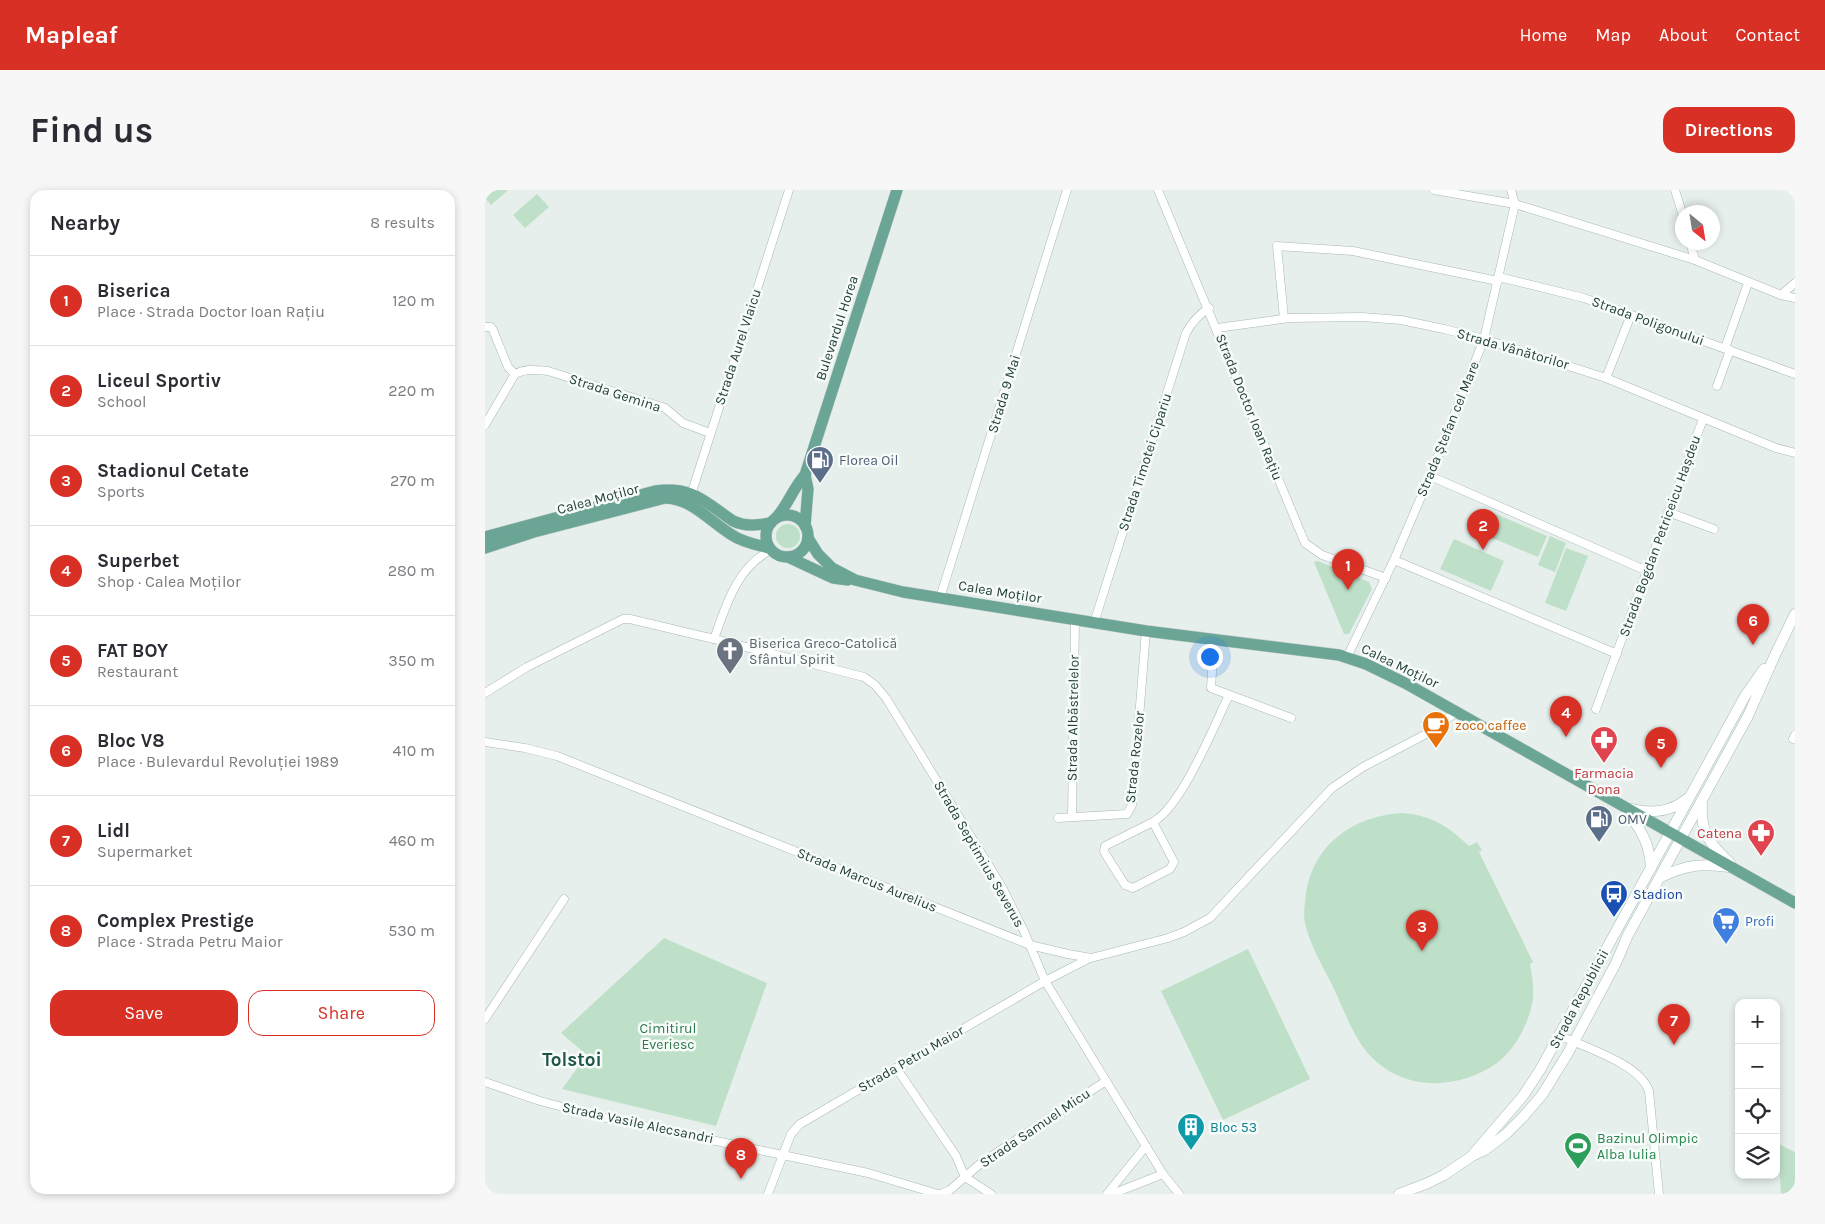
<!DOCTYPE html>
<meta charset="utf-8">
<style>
body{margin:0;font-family:Karla,sans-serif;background:#f7f7f7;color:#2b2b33}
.controls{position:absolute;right:15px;bottom:15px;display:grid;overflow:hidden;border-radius:10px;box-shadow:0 2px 8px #0003}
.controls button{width:45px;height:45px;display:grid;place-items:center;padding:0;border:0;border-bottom:1px solid #e1e1e2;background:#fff;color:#2b2b33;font:25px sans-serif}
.compass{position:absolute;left:1190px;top:15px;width:45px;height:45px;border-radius:50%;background:#fff;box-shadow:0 2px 8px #0003;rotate:150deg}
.you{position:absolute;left:724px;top:466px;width:18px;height:18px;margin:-12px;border:4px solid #fff;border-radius:50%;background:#1a73e8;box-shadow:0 0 0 8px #1a73e833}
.badge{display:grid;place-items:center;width:32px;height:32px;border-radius:50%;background:#d93025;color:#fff;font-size:16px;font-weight:700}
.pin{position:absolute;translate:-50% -41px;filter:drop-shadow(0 1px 2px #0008)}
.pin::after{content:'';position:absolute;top:26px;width:18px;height:15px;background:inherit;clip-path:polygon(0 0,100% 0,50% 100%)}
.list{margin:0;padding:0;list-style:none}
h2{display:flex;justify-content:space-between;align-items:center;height:65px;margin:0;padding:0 20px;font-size:21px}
h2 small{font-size:16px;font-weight:400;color:#7c7c81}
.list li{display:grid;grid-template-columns:32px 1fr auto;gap:15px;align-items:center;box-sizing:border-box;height:90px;padding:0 20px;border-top:1px solid #e1e1e2}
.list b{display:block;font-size:19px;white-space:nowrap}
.list p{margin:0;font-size:16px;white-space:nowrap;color:#7c7c81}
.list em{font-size:16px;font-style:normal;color:#7c7c81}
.actions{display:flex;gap:10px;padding:15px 20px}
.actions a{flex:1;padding:11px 0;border:1px solid #d93025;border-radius:15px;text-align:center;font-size:18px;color:#d93025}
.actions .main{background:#d93025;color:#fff}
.icon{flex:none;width:28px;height:28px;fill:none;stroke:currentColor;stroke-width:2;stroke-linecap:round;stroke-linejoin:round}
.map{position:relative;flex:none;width:1310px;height:1004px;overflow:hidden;border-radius:15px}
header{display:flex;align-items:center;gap:30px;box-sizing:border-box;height:70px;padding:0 25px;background:#d93025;color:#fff}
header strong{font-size:24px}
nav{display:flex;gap:28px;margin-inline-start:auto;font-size:18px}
.intro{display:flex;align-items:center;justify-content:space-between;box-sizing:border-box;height:120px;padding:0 30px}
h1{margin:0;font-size:35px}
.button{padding:12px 22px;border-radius:15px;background:#d93025;color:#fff;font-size:18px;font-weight:700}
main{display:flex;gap:30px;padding:0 30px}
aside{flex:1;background:#fff;border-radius:15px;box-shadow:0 2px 8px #0003}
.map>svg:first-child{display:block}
.green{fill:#bfe0c8}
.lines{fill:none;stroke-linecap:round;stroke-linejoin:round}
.street-casing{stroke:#a8b8b2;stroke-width:9}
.secondary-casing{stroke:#a4bbb3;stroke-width:11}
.primary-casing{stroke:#c2cac8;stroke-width:12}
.street{stroke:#fff;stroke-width:8}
.secondary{stroke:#fff;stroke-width:10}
.primary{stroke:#6aa596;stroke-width:11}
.labels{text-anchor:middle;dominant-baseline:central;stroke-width:5;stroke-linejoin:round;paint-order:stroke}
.street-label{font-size:14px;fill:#24423a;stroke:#f7fbf9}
.service-label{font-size:14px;fill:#4e5e75;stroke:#f7fbf9;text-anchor:start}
.worship-label{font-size:14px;fill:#5b616d;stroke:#f7fbf9;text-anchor:start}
.food-label{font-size:14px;fill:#c56008;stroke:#f7fbf9;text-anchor:start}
.health-label{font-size:14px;fill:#be3a42;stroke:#f7fbf9}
.transit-label{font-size:14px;fill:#164399;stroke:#f7fbf9;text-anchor:start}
.shop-label{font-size:14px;fill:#366cbe;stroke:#f7fbf9;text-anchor:start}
.park-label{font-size:14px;fill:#2d7a4b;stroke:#f7fbf9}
.culture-label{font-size:14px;fill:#0d838f;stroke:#f7fbf9;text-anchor:start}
.leisure-label{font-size:14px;fill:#27864d;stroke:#f7fbf9;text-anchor:start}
.district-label{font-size:19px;font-weight:bold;fill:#1f5548;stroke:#f7fbf9}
</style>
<header>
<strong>Mapleaf</strong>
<nav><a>Home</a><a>Map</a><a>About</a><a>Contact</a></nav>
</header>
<div class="intro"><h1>Find us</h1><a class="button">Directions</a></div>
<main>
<aside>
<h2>Nearby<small>8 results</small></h2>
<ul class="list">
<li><span class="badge">1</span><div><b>Biserica</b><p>Place · Strada Doctor Ioan Rațiu</p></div><em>120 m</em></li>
<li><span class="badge">2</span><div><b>Liceul Sportiv</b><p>School</p></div><em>220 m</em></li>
<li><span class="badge">3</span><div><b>Stadionul Cetate</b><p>Sports</p></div><em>270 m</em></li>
<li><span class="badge">4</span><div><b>Superbet</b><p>Shop · Calea Moților</p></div><em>280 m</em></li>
<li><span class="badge">5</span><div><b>FAT BOY</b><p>Restaurant</p></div><em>350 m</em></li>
<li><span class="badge">6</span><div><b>Bloc V8</b><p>Place · Bulevardul Revoluției 1989</p></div><em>410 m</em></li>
<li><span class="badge">7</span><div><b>Lidl</b><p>Supermarket</p></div><em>460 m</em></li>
<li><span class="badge">8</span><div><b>Complex Prestige</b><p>Place · Strada Petru Maior</p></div><em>530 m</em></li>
</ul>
<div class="actions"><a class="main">Save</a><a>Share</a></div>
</aside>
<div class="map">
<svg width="1310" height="1004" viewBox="0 0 1310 1004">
<rect width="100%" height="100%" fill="#e6efeb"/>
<!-- green -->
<g class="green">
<polygon points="0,0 23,0 6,15 0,8"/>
<polygon points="52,4 64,17 40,38 28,25"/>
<polygon points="1011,324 1062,346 1053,367 1002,346"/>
<circle cx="303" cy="346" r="12"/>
<polygon points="1065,346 1081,353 1070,382 1053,375"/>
<polygon points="969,349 1019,371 1006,401 955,379"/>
<polygon points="1081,358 1103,366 1081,421 1060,413"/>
<polygon points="833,371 884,392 887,399 864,444 859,444 829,372"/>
<path d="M917,623c29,2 46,13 67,33l8,-4 5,8 -3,2 54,110 -3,2c2,11 4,23 3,34 -3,23 -17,51 -36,65 -43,30 -102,28 -134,-16 -11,-15 -21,-41 -29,-58 -10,-21 -24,-43 -29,-66 -2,-9 0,-20 1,-30 8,-50 48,-77 96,-80z"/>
<polygon points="179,748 282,793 231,936 77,899 102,865 76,843"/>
<polygon points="763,759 825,889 738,930 676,801"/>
<polygon points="1293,954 1310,962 1310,1004 1296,1004"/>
</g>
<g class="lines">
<defs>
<g id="street">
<polyline points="673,0 820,353 837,365 901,388"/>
<polyline points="949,0 1030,14 1210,70 1296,105 1310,108"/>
<polyline points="1190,0 1198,26"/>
<polyline points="1205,52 1210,70"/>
<polyline points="1014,87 1099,108 1310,184"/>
<polyline points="1296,105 1310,93"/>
<polyline points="799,128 792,56 868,61 1013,91"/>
<polyline points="0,137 6,137 8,140 23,177 30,184"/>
<polyline points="732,138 805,128 877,127 916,130 959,139 999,149 1121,188 1291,258 1310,263"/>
<polyline points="1240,158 1263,93"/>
<polyline points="1121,188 1146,125"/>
<polyline points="1232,196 1245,160"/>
<path d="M0,235l30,-51c11,-6 20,-4 33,-3l108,34 9,3 18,15 27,10"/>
<polyline points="945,286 1162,381"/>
<polyline points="205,308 304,0"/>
<polyline points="1183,322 1229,339"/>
<polyline points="909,370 1132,464"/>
<polyline points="455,408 582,0"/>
<path d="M609,433l92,-290c6,-11 12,-18 23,-25"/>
<path d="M229,449c12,-34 23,-72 57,-89"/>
<polyline points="729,450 726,498 806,528"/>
<polyline points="862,467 909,370 945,286 999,149 1030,14 1026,0"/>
<polyline points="0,503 42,477 138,429 145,429 229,449 379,487 390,495 401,508 517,697 538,739 560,791 678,984 694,1004"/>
<polyline points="1111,519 1218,229"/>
<polyline points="1308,549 1310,545"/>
<polyline points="0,552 40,558 72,566 545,755 583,764 606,768 683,748 699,742 725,728 847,598 878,577 947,541 971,522"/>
<polyline points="587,627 590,430"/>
<polyline points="573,628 642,624 647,615 661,441"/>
<path d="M668,632l21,40 -4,7 -37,19 -8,-3 -19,-30 -2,-4 1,-5 48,-24c29,-16 61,-96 76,-127"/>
<polyline points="0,829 79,709"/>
<path d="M1074,845c26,13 80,28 90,56l10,103"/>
<polyline points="412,879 471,966 480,987"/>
<polyline points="0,892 55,911 112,926 383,983 453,1004"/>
<polyline points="480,987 506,1004"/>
<polyline points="283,1004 306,944 315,934 560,791 605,768"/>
<polyline points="456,1004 465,1000 496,973 621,891"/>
<polyline points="622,1004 661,956"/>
<polyline points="627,1004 678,984"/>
</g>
<g id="secondary">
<path d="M1217,615c-2,28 9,40 28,58"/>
<path d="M1141,618c14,23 23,31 25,60"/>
<path d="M1147,619c21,5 39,3 56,-11"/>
<path d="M1176,687c25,-12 40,-14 68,-10"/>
<polyline points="989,963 1038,906 1055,880 1260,506 1279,479"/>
<polyline points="914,1004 943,993 959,985 987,966 1000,960 1021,944 1038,927 1057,905 1083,863 1131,773 1143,745 1263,526 1290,465 1310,424"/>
</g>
<g id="primary">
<polyline points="320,285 323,299 320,336"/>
<circle cx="302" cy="346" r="21"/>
<path d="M291,328c12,-13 17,-30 29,-43l92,-285"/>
<path d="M0,347l170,-46c37,-5 49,10 78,30 13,6 24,4 38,2"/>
<polyline points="323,348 333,364 347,378 370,390 418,402 661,441 854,465 881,474 920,493 1310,713"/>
<path d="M0,358l49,-16 131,-34c28,1 44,23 67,37 10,7 25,10 37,13"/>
<polyline points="303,367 348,388 363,390"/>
</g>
</defs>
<!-- street casing -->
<use href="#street" class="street-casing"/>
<!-- secondary casing -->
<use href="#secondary" class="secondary-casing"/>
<!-- primary casing -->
<use href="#primary" class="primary-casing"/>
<!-- street -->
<use href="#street" class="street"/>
<!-- secondary -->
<use href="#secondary" class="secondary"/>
<!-- primary -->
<use href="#primary" class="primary"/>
</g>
<!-- icons -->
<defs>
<symbol id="fuel-pin" viewBox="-11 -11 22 30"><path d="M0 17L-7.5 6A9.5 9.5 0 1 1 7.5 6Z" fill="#5c6f8a" stroke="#f7fbf9"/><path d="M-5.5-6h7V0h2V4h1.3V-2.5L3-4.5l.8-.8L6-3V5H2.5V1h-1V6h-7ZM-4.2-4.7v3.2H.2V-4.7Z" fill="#fff"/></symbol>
<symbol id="church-pin" viewBox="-11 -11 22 30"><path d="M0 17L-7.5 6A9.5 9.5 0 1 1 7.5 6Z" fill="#6b7280" stroke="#f7fbf9"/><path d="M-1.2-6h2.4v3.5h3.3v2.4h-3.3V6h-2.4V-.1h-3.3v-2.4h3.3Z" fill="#fff"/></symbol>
<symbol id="cafe-pin" viewBox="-11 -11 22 30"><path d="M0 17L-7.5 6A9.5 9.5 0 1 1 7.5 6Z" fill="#e8710a" stroke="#f7fbf9"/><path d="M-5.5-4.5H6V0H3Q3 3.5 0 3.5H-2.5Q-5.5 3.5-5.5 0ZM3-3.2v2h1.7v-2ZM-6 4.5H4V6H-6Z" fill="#fff"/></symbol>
<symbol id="pharmacy-pin" viewBox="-11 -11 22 30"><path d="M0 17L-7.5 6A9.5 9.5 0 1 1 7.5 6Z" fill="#e0444e" stroke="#f7fbf9"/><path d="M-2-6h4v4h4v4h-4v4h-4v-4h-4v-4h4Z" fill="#fff"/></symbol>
<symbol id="bus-pin" viewBox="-11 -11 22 30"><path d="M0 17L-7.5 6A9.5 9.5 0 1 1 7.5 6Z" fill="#1a4fb4" stroke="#f7fbf9"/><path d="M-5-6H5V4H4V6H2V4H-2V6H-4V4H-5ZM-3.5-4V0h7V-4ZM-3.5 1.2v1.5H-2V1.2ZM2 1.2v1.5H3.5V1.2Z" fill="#fff"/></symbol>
<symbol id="supermarket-pin" viewBox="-11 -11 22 30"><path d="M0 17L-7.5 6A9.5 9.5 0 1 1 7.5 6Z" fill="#3f7fe0" stroke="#f7fbf9"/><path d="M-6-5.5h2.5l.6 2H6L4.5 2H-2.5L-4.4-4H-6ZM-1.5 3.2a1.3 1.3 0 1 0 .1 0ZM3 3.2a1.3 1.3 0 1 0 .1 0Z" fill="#fff"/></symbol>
<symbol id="building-pin" viewBox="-11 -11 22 30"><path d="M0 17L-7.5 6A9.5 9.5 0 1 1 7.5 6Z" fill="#0f9aa8" stroke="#f7fbf9"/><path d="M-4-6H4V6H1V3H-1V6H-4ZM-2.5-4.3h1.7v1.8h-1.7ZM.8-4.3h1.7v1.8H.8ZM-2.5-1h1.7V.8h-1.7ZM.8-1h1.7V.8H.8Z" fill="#fff"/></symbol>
<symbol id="stadium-pin" viewBox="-11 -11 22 30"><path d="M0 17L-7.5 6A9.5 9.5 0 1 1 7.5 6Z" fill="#2e9e5b" stroke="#f7fbf9"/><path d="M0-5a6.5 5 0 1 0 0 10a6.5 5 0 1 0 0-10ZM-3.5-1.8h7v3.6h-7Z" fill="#fff"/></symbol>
</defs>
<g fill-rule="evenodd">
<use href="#fuel-pin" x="319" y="254" width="32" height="43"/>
<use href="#church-pin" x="229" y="445" width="32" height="43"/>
<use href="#cafe-pin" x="935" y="519" width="32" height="43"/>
<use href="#pharmacy-pin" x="1103" y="534" width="32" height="43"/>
<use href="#fuel-pin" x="1098" y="613" width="32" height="43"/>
<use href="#pharmacy-pin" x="1260" y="627" width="32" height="43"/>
<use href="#bus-pin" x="1113" y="688" width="32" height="43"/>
<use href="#supermarket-pin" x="1225" y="715" width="32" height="43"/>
<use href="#building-pin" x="690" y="921" width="32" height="43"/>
<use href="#stadium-pin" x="1077" y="940" width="32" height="43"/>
</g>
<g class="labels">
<!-- street labels -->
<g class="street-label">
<text transform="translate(1163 131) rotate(20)">Strada Poligonului</text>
<text transform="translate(352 138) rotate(-72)">Bulevardul Horea</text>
<text transform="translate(253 157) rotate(-72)">Strada Aurel Vlaicu</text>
<text transform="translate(1028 159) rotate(16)">Strada Vânătorilor</text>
<text transform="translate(130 203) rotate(18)">Strada Gemina</text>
<text transform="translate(519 204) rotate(-73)">Strada 9 Mai</text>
<text transform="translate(764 217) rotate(68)">Strada Doctor Ioan Rațiu</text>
<text transform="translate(963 239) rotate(-68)">Strada Ștefan cel Mare</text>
<text transform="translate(660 272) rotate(-72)">Strada Timotei Cipariu</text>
<text transform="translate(113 309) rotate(-15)">Calea Moților</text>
<text transform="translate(1175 346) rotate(-70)">Strada Bogdan Petriceicu Hașdeu</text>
<text transform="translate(515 402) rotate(9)">Calea Moților</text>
<text transform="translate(915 476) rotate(26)">Calea Moților</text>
<text transform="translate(588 528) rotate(-89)">Strada Albăstrelelor</text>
<text transform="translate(650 567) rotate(-84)">Strada Rozelor</text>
<text transform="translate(494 664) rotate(60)">Strada Septimius Severus</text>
<text transform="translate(382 690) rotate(22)">Strada Marcus Aurelius</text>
<text transform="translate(1094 809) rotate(-62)">Strada Republicii</text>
<text transform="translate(426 869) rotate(-30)">Strada Petru Maior</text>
<text transform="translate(153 933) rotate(12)">Strada Vasile Alecsandri</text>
<text transform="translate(550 938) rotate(-34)">Strada Samuel Micu</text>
</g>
<!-- service labels -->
<g class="service-label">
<text x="354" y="270">Florea Oil</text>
<text x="1133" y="629">OMV</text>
</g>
<!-- worship labels -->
<g class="worship-label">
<text x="264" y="453">Biserica Greco-Catolică<tspan x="264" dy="16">Sfântul Spirit</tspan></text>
</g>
<!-- food labels -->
<g class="food-label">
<text x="970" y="535">zoco caffee</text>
</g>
<!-- health labels -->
<g class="health-label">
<text x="1119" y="583">Farmacia<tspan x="1119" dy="16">Dona</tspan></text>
<text x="1257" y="643" text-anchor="end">Catena</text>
</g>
<!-- transit labels -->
<g class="transit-label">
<text x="1148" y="704">Stadion</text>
</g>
<!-- shop labels -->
<g class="shop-label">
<text x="1260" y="731">Profi</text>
</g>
<!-- park labels -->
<g class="park-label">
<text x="183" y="838">Cimitirul<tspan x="183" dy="16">Everiesc</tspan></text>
</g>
<!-- culture labels -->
<g class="culture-label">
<text x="725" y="937">Bloc 53</text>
</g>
<!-- leisure labels -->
<g class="leisure-label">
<text x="1112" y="948">Bazinul Olimpic<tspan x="1112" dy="16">Alba Iulia</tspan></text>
</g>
<!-- district labels -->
<g class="district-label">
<text x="87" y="870">Tolstoi</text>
</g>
</g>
</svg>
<div class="controls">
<button>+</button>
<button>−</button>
<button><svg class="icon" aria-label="locate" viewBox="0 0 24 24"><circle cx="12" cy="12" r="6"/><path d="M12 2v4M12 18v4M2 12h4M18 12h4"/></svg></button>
<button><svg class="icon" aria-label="layers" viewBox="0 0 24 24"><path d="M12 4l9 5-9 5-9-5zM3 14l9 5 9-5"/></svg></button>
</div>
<svg class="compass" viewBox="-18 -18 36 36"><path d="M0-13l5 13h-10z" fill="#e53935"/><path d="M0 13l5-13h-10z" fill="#7c7c81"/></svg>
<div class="you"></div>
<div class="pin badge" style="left:863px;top:400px">1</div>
<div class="pin badge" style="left:998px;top:360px">2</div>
<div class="pin badge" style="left:937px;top:761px">3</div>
<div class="pin badge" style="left:1081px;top:547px">4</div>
<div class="pin badge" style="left:1176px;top:578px">5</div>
<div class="pin badge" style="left:1268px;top:455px">6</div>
<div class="pin badge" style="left:1189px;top:855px">7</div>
<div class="pin badge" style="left:256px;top:989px">8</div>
</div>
</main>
